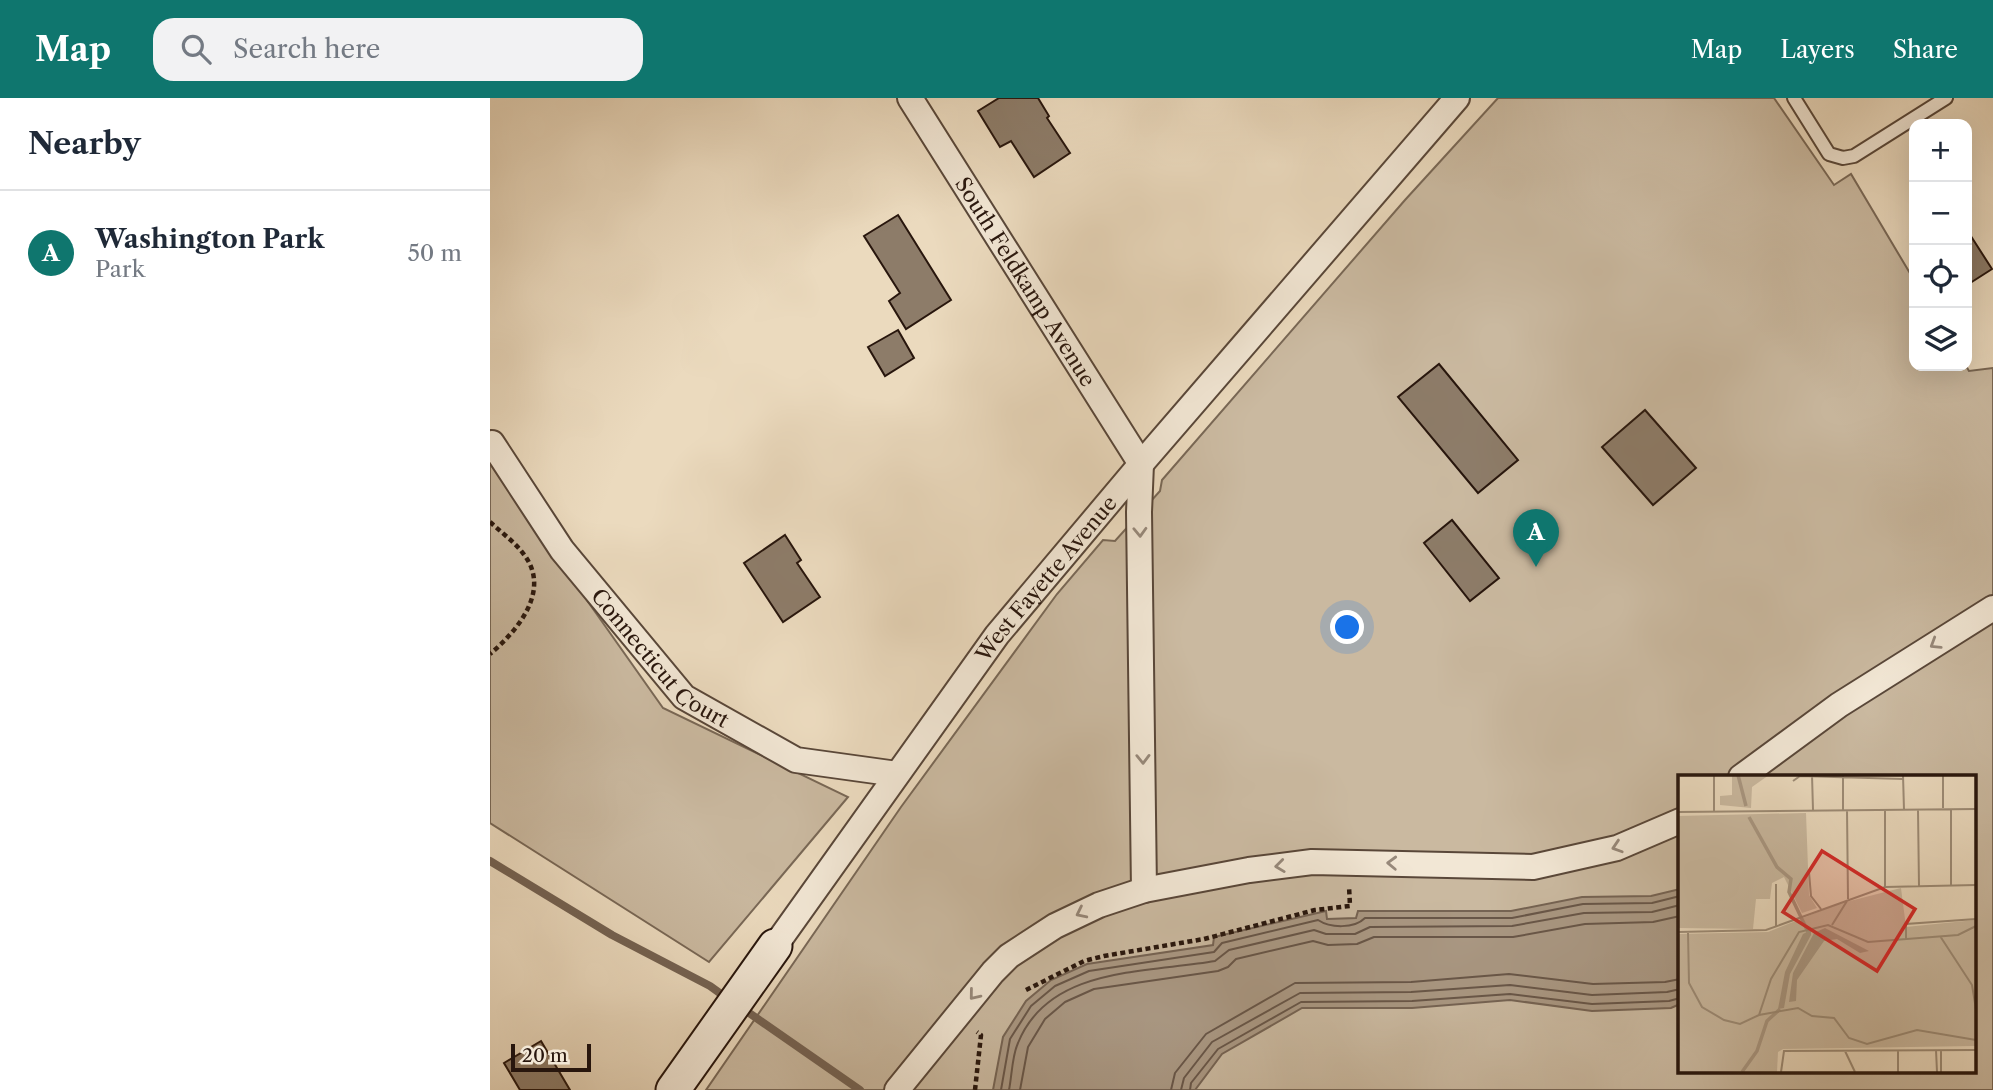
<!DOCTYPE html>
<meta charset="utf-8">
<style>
body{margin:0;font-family:"Libre Caslon Text",serif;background:#f2f2f3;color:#1f2937}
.controls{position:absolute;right:21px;top:21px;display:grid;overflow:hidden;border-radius:14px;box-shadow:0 7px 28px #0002}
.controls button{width:63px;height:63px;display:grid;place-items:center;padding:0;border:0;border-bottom:2px solid #e0e1e3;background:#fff;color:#1f2937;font:35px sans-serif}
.scale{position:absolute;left:21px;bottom:18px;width:80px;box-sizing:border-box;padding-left:7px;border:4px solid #28160d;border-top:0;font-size:19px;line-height:24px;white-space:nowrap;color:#28160d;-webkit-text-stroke:5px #f2e7d5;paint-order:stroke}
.you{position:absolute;left:858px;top:530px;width:24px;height:24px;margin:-18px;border:5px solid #fff;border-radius:50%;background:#1a73e8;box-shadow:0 0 0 10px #1a73e833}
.badge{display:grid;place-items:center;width:46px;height:46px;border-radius:50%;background:#0f766e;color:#fff;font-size:23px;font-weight:700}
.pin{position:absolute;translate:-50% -58px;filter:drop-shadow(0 2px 4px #0008)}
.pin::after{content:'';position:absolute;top:37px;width:24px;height:21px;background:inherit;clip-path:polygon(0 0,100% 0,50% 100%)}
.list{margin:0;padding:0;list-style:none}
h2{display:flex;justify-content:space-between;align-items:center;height:91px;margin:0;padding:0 28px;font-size:30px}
h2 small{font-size:23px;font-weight:400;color:#747a83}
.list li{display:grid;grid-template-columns:46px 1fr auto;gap:21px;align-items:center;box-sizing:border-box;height:126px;padding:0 28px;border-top:2px solid #e0e1e3}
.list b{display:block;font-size:26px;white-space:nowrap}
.list p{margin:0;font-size:23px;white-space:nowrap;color:#747a83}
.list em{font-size:23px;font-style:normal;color:#747a83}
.icon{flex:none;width:38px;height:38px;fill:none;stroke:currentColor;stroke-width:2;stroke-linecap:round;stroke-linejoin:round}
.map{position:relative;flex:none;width:1503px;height:992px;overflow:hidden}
header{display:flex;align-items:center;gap:42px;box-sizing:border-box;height:98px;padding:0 35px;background:#0f766e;color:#fff}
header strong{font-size:33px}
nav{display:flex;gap:38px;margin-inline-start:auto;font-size:24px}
.search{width:490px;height:63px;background:#f2f2f3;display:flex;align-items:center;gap:18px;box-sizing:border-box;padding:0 24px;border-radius:21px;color:#747a83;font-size:26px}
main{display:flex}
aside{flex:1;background:#fff}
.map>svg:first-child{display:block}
.green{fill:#cab9a0;stroke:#796856;stroke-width:2;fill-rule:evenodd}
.water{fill:#a99782;stroke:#756353;stroke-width:2}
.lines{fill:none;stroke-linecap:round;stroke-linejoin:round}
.shore{stroke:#685648;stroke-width:2}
.stream{stroke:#756353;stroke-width:8}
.building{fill:#8d7c69;stroke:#28160d;stroke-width:2}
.lane-casing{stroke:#594739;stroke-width:16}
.street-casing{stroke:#594739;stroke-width:28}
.secondary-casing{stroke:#28160d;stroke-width:37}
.path{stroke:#28160d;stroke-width:4.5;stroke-dasharray:5 3.5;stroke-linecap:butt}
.lane{stroke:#f2e7d5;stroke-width:12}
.street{stroke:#f2e7d5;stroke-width:24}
.secondary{stroke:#f2e7d5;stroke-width:33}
.oneway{stroke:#97897b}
.labels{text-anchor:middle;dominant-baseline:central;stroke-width:5;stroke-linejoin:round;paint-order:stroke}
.street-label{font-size:21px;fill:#28160d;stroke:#f2e7d5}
.inset-river{fill:none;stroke:#a99782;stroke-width:3.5}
.inset-road{fill:none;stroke:#9d8c77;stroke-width:2}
.view{fill:#d62828;fill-opacity:0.15;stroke:#d62828;stroke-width:3.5}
.inset-edge{fill:none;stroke:#28160d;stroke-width:3.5}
</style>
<header>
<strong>Map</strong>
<div class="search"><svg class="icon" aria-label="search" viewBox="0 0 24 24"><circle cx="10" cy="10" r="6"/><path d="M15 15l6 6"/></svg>Search here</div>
<nav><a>Map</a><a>Layers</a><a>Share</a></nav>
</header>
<main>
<aside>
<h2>Nearby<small></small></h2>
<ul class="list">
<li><span class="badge">A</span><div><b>Washington Park</b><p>Park</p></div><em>50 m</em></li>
</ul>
</aside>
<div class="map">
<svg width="1503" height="992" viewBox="0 0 1503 992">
<rect width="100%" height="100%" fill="#ebdabe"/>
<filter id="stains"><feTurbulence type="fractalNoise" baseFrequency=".00286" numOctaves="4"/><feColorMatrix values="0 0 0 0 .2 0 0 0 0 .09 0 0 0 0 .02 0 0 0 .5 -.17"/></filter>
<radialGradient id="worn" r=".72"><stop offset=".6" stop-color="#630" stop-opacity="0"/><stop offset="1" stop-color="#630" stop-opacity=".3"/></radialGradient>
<!-- green -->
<g class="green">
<path d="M1008,0h276l60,87 17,-11 63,106v86h52l3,5 24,-3v722h-1287l195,-283 156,-213 46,-54 12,1 45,-50 2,-11 243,-280zM1190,679h294v294h-294z"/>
<polygon points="0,365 173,610 358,699 219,864 0,725"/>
</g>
<!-- water -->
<polygon class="water" points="1190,791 1190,906 1181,910 1102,913 1020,902 922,910 812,910 732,956 705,992 503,992 513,939 536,903 561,882 597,866 723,847 724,839 836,813 837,821 866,820 868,813 1021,813 1092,799 1161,798"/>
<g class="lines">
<!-- shore -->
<g class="shore">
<path d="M511,992l9,-51 21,-33 24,-20 34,-15 125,-19 8,-9 96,-23c12,8 36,9 47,-2h147l71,-14 69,-1 28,-7"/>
<path d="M519,992c3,-15 3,-34 9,-47 31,-77 129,-70 197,-82l14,-11 85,-20 12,4h29l15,-7 142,-1 72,-13 68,-1 28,-7"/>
<polyline points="530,992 538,949 555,921 575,904 604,891 728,873 738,869 746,861 823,843 838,847 867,846 884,839 1023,839 1095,826 1163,824 1190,818"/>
<polyline points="681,992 685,975 716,936 805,885 921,884 1019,876 1103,886 1175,884 1190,881"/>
<polyline points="691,992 694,980 722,944 810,895 921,894 1020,887 1102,897 1177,894 1190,891"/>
<polyline points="700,992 701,985 728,951 811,904 922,903 1020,896 1102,906 1179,903 1190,900"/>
</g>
<!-- stream -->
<g class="stream">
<polyline points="0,763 122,837 220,888 238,901"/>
<polyline points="252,910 370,992"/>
</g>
</g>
<!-- building -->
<g class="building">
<polygon points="509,0 548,0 559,18 557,20 580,55 544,79 521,43 510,49 488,13"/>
<polygon points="408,117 461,202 416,231 399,203 410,195 374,138"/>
<polygon points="1477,132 1502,171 1477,187"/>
<polygon points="408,232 424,260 395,278 378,249"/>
<polygon points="949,266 1028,362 988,395 908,299"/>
<polygon points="1155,312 1206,370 1163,407 1112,349"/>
<polygon points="962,422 1009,480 980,503 934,445"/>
<polygon points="295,437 311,462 307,465 330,499 293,524 254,465"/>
<polygon points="51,943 80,992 30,992 14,965"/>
</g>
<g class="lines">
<defs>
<polyline id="lane" points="1304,0 1339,56 1353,60 1364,58 1456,0"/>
<g id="street">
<path id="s1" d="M420,0l231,366"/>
<path id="s2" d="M2,345l70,107 122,147 112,63 101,14"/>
<polyline points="651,366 649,414 654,792"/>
<polyline points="1251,679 1349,607 1503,510"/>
<path id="s3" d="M285,848l222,-311 144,-171 316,-366"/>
<polyline points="407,992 503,874 519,858 565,828 609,807 654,792 759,772 822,764 1043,769 1127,750 1190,723"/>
</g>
<polyline id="secondary" points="183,992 285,848"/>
</defs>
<!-- lane casing -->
<use href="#lane" class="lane-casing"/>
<!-- street casing -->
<use href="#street" class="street-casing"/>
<!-- secondary casing -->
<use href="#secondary" class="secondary-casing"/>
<!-- path -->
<g class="path">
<path d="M0,424c12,11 26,21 35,34 26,36 -9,76 -35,98"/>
<polyline points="536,892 594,863 614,858 714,841 825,812 860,808 859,788"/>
<polyline points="485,992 491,937 487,934"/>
</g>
<!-- lane -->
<use href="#lane" class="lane"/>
<!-- street -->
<use href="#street" class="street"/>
<!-- secondary -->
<use href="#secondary" class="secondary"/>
</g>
<!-- one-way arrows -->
<defs><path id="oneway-chevron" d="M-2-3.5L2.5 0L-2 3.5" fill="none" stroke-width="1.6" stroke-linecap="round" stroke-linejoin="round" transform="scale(1.75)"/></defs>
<g class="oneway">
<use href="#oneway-chevron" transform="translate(650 434) rotate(88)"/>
<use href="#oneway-chevron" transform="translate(1445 546) rotate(148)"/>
<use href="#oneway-chevron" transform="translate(653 661) rotate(89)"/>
<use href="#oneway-chevron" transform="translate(1127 749) rotate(162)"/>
<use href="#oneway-chevron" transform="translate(902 765) rotate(-178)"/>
<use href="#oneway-chevron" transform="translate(790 768) rotate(173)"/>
<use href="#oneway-chevron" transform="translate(591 815) rotate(154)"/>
<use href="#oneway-chevron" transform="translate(484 897) rotate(129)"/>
</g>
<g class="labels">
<!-- street labels -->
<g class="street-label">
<text stroke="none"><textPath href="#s1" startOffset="217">South Feldkamp Avenue</textPath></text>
<text stroke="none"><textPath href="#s3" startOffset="457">West Fayette Avenue</textPath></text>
<text stroke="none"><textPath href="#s2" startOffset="275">Connecticut Court</textPath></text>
</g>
</g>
<!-- overview -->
<g transform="translate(1188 677)">
<rect width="298" height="298" fill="#ebdabe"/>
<path d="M54,0h37l-17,12 -1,21 -31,-3v-9l12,-1zM128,38l3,82 8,13 -15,5 -18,-36 -12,6 -2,16h-14l-3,30 -75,-1v-112zM223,113l5,39 69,-7v126l-192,3 -5,3 -1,20h-99v-138l90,-2 70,-28z" fill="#cab9a0"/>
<path d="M147,153l44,23 -9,2 -23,-14 -13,2 -27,39 -1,21 -7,1 4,-29 21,-40zM133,155v5l-21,39 -6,34 -6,1 7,-37 18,-38z" fill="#a99782"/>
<path class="inset-river" d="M60,0l8,31M71,42l28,50 14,12 -2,13 20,42M64,297l15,-21 10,-30 13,-12"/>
<path class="inset-road" d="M36,0v36M134,0l1,35M165,0v35M225,0l1,35M265,0v33M115,6l7,-5 103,3M273,34v77M169,35l1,89M207,35v77M240,35l1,76M0,37l298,-3M131,97l2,24 10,13M154,150l15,-24M98,152v-43M0,157l88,-2 119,-43 91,-2M10,157l1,51 13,24 22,13 16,4 19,-9 39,-7 14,8 22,2 15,20 18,6 50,-14 59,10M262,161l32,49 4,24M228,165v-16l70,-5M81,240l12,-36 28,-47 29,-7 40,17 90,-7 18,-9M220,275v22M258,275l1,22M167,276l10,21M103,297l3,-21 192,-1M263,297v-22"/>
<path class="view" d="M144,76l93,58 -38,62 -94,-59z"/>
<rect width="298" height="298" class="inset-edge"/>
</g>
<rect width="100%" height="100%" filter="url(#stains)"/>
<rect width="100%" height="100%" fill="url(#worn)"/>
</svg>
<div class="controls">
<button>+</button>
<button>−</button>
<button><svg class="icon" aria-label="locate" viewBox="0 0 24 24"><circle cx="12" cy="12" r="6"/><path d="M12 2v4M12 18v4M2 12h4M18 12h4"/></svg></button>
<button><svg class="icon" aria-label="layers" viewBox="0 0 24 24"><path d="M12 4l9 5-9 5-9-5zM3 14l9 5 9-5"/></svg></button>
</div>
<div class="scale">20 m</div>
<div class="you"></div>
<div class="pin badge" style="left:1046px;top:469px">A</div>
</div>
</main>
